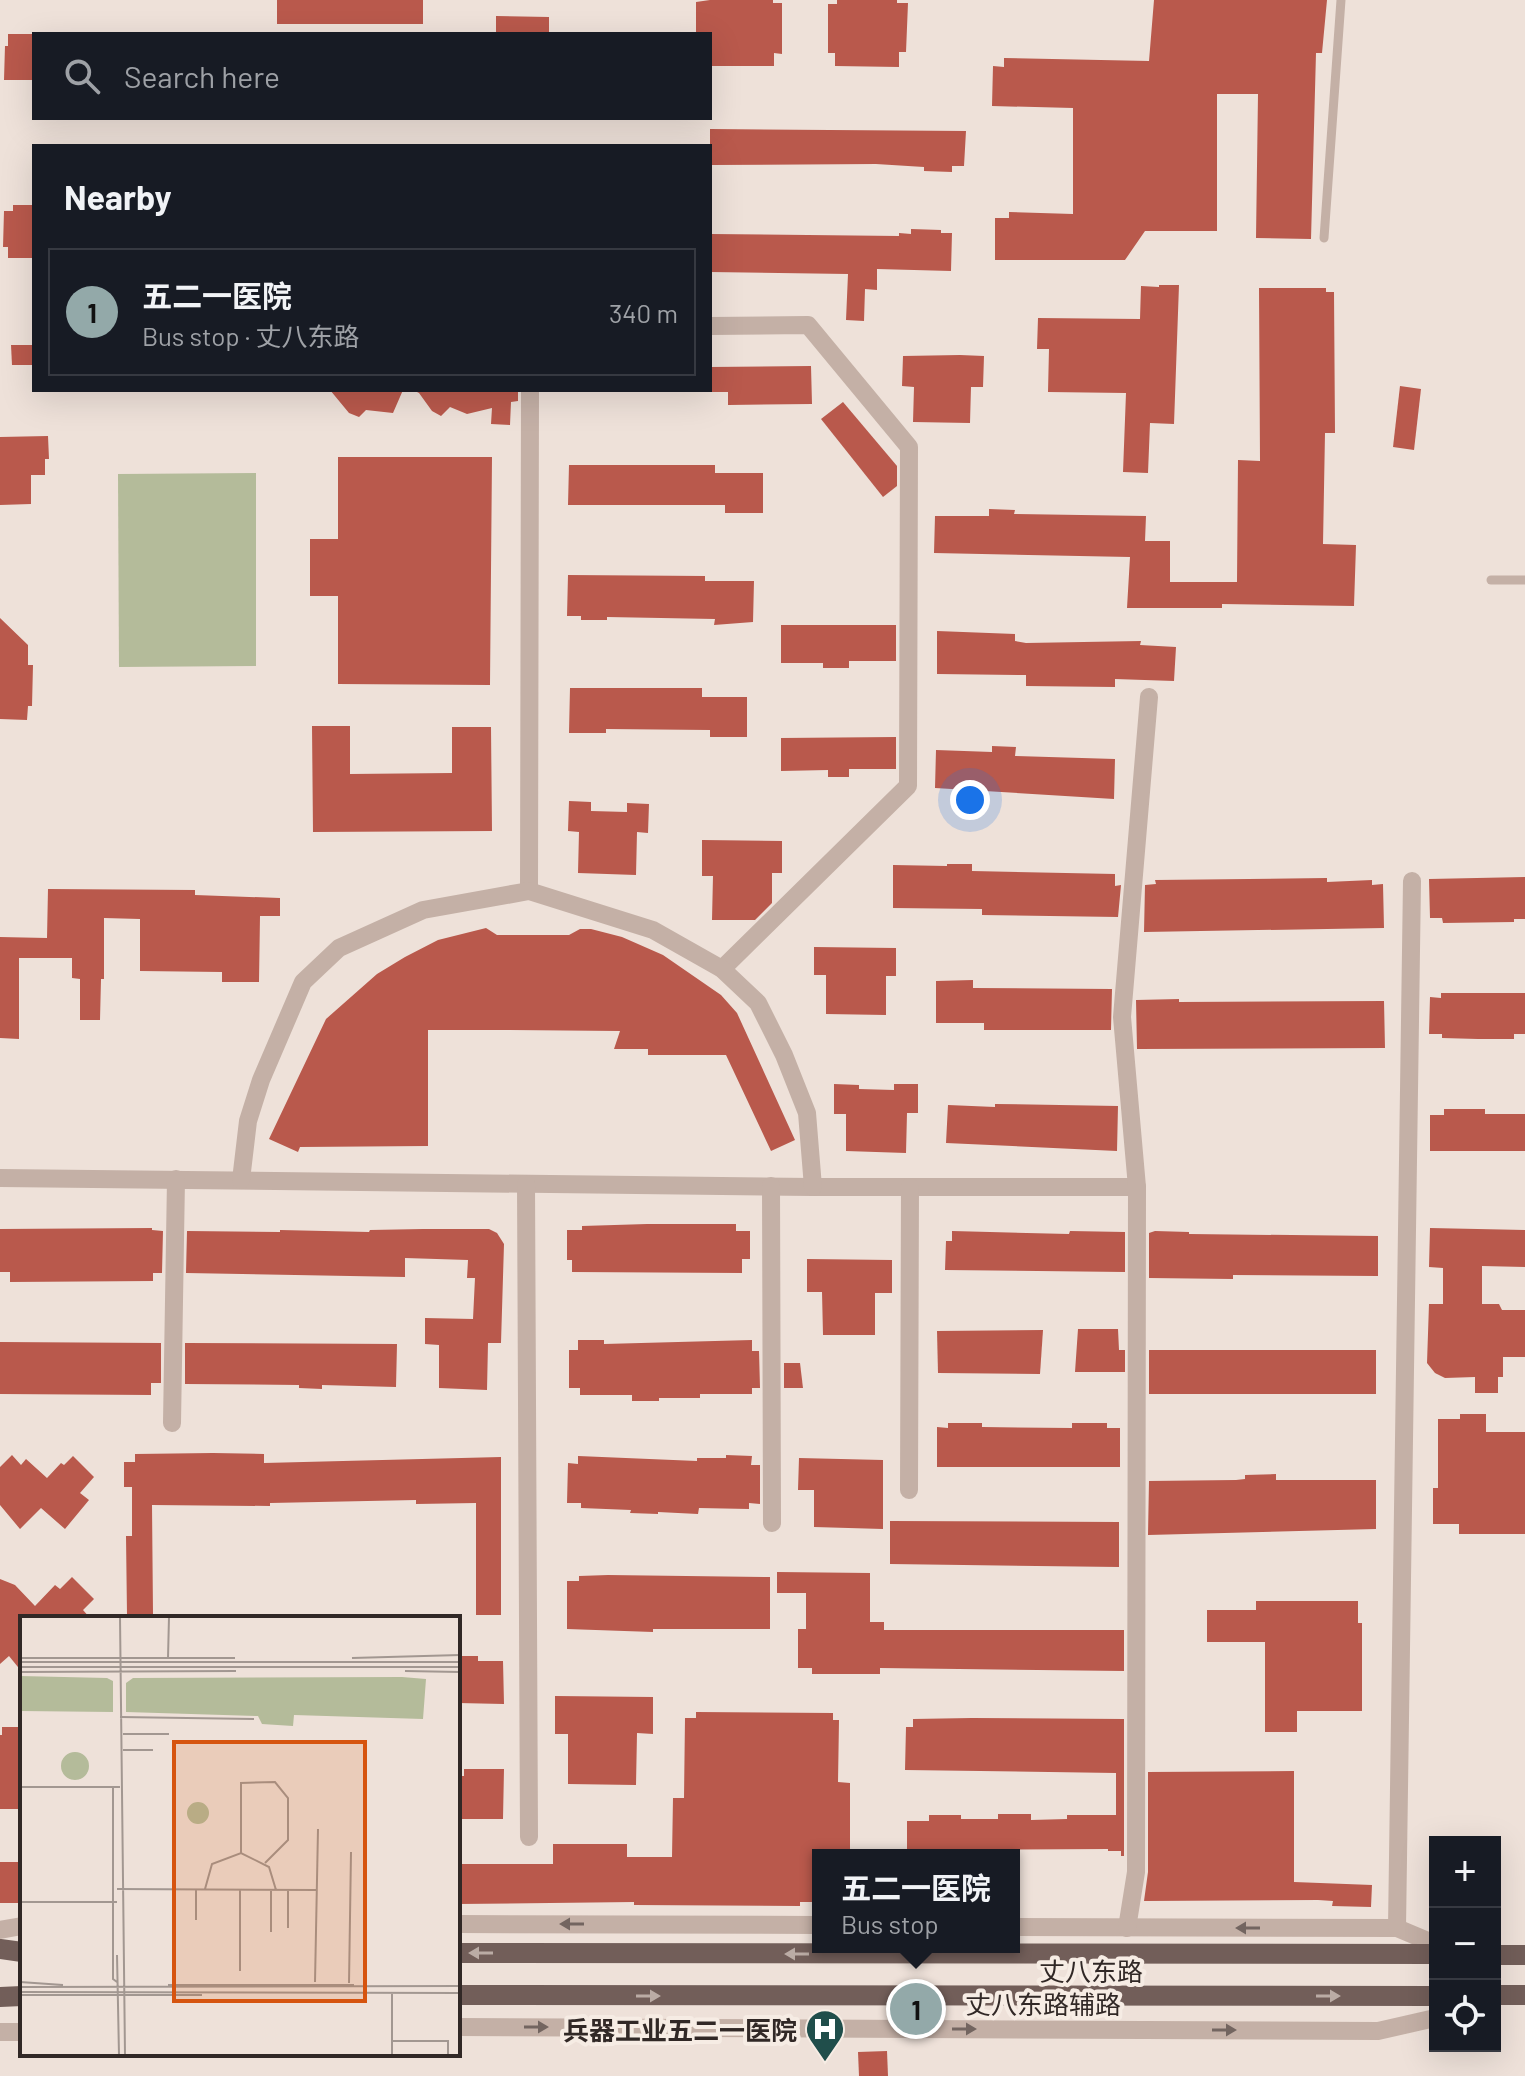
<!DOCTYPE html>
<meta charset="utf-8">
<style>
body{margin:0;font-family:Barlow,"Noto Sans SC",sans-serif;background:#242831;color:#f1f3f6}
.controls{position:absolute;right:24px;bottom:24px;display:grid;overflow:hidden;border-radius:0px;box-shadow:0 8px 32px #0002}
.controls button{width:72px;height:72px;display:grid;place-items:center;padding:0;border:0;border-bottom:2px solid #363941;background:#171b24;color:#f1f3f6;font:40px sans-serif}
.you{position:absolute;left:970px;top:800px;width:28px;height:28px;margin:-20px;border:6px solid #fff;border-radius:50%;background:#1a73e8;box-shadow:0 0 0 12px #1a73e833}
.badge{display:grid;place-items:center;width:52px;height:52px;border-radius:50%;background:#93a9a9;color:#111;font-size:26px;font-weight:700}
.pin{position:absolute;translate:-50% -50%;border:4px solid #fff;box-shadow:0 2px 8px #0006}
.popup{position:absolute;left:812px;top:1849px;width:208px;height:104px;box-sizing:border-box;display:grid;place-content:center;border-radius:0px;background:#171b24;filter:drop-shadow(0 2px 6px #0005);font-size:26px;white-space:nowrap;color:#9ea1a6}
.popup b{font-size:30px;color:#f1f3f6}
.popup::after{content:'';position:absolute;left:50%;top:100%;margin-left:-16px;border:16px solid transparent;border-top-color:#171b24}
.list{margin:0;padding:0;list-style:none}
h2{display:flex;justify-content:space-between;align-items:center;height:104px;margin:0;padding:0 32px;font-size:34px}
h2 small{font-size:26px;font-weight:400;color:#9ea1a6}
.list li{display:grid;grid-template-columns:52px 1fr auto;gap:24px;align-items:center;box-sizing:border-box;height:128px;margin:0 16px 16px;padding:0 16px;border:2px solid #363941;border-radius:0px}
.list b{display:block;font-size:30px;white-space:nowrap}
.list p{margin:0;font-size:26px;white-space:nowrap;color:#9ea1a6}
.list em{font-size:26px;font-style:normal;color:#9ea1a6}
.icon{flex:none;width:44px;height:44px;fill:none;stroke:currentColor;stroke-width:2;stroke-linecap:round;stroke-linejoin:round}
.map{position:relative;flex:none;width:1525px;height:2076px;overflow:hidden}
.search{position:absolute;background:#171b24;box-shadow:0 8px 32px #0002;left:32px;top:32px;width:680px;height:88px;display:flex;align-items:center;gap:20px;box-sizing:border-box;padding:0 28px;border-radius:0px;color:#9ea1a6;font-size:30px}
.panel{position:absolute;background:#171b24;box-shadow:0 8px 32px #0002;left:32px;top:144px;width:680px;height:248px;border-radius:0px}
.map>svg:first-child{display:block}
.green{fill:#b4bb9a}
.building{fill:#b9594c}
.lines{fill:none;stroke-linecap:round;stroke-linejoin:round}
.service{stroke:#c4b0a6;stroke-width:9}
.minor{stroke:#c4b0a6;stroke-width:18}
.primary{stroke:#725e59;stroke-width:20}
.oneway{fill:#736560}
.oneway2{fill:#bbaca5}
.labels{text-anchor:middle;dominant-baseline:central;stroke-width:8;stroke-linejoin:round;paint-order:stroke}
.street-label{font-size:26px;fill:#312826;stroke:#f6ece4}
.poi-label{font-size:26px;font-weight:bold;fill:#312826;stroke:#f6ece4;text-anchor:end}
.inset-road{fill:none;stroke:#a29791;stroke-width:2}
.view{fill:#d6540f;fill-opacity:0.15;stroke:#d6540f;stroke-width:4}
.inset-edge{fill:none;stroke:#312826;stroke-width:4}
</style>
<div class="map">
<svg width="1525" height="2076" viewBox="0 0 1525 2076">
<rect width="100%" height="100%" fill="#eee1d9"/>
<!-- green -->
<polygon class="green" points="256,473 256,666 119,667 118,474"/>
<!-- building -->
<g class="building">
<rect x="277" y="0" width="146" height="24"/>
<polygon points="710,0 773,0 773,3 782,3 782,54 774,53 774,66 710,66 710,34 696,34 696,2"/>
<polygon points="837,0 897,0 897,3 908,3 906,52 899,52 899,67 835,66 835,53 828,53 828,4 837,4"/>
<polygon points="1154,0 1327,0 1322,53 1316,53 1311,239 1256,238 1258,94 1217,94 1217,231 1145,231 1125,260 995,260 995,218 1009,218 1009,212 1073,214 1073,108 992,106 993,66 1004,67 1004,58 1149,61"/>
<polygon points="496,16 549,17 549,34 496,34"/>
<polygon points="8,34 34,34 34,80 4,80 5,46 8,46"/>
<polygon points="710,129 966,131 964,166 952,166 952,172 924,171 924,167 876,164 710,165"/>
<polygon points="13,205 34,205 34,258 8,258 8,247 3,247 4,211 13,211"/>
<polygon points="911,229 941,230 941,233 952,233 951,271 877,269 877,290 865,289 864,321 846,320 848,274 710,272 710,234 899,236 899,233 911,234"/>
<polygon points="1159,285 1179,285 1174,424 1150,423 1148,473 1123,472 1126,393 1048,392 1049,349 1037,349 1038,318 1140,319 1141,286 1159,287"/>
<polygon points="1259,288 1326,288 1326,292 1334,292 1335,433 1325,433 1323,544 1356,545 1354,606 1222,604 1222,608 1127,608 1130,557 934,553 935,516 989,516 989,509 1015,510 1014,514 1146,516 1145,541 1170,541 1170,582 1237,582 1238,460 1260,461"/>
<polygon points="11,345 34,345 34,365 12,365"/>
<polygon points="960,355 984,356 983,387 971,387 970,423 913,422 914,387 902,386 903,356"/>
<polygon points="811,366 812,404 728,405 728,392 710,392 710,367"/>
<polygon points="1400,386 1421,389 1414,450 1393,447"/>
<polygon points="330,390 403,390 393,413 366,410 359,417 349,413"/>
<polygon points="413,390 518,390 518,401 511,402 510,425 491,424 492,408 467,414 450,407 441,416 432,411 419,393"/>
<polygon points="843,402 897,466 897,486 883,497 821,419"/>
<polygon points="48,436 49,459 45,459 45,475 31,475 31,504 0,505 0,437"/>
<polygon points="338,457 492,457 490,685 338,684 338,596 310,596 310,539 338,539"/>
<polygon points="569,465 715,465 715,473 763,473 763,513 725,513 725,505 568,505"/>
<polygon points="568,575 705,576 705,581 754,581 753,622 714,625 715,619 607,617 607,620 581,620 581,616 567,616"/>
<polygon points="0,618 28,645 28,665 33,665 32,706 28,706 27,720 0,719"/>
<polygon points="781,625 896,625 896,661 849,661 849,668 823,668 823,663 781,663"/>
<polygon points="937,631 1015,634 1015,641 1026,643 1141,641 1140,645 1176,647 1174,681 1115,679 1115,687 1026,686 1026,675 937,674"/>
<polygon points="570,688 702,688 702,697 747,697 747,737 710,737 710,730 606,729 606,733 569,733"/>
<polygon points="312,726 350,726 350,774 452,773 452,727 491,727 492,831 313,832"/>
<polygon points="896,737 896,769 849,769 849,777 828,777 828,770 781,771 781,738"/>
<polygon points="992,746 1016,747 1015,756 1115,759 1114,799 935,788 936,750 992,752"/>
<polygon points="569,801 591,802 591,811 627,812 627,803 649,804 648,833 637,832 636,875 578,873 579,832 568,831"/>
<polygon points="702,840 782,841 782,873 772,873 772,903 755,920 712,920 713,876 702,876"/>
<polygon points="947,864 972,864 972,871 1115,874 1115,886 1121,885 1118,917 982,915 982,909 893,908 893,865 947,866"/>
<polygon points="1525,877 1525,919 1514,919 1514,922 1443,923 1442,918 1430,918 1429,879"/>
<polygon points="1327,878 1327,882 1372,880 1372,885 1383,884 1384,928 1144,932 1145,885 1156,884 1155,880"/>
<polygon points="48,889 195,890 195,895 280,898 280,916 260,916 259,982 222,982 222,972 140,971 140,919 104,918 104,979 101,979 100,1020 80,1020 80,979 72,978 72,958 19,958 19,1039 0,1038 0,937 47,938"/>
<polygon points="486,928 497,935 569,935 580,929 591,929 622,937 663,955 721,995 737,1013 795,1140 771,1151 726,1055 648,1055 648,1049 614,1049 620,1031 510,1030 428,1030 428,1146 300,1147 298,1152 269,1139 326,1019 377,974 405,957 438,940"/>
<polygon points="814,947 896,948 896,976 886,976 886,1015 826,1014 826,975 814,975"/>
<polygon points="973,980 973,988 1112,989 1111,1030 984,1030 984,1023 936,1023 936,981"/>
<polygon points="1441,993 1525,993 1525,1034 1514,1034 1514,1039 1478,1039 1442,1038 1442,1034 1429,1034 1430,997 1441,998"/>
<polygon points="1179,999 1179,1002 1384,1001 1385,1048 1137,1049 1136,1000"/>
<polygon points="834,1084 859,1085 859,1089 894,1090 894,1084 918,1084 918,1113 907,1113 906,1153 846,1151 846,1114 834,1114"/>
<polygon points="995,1104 1118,1106 1117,1151 946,1143 948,1105 995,1107"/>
<polygon points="1444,1109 1485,1109 1485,1114 1525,1114 1525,1151 1430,1151 1430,1115 1444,1115"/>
<polygon points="647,1224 736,1224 736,1231 750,1231 750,1259 742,1259 742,1273 572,1272 572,1260 567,1260 567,1230 582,1230 582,1226"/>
<polygon points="152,1228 152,1230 163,1231 162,1273 153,1273 153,1281 10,1282 10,1272 0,1272 0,1229"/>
<polygon points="1430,1228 1525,1230 1525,1267 1482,1266 1482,1304 1499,1304 1502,1310 1525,1310 1525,1357 1503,1357 1503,1377 1498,1377 1498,1393 1475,1393 1475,1377 1445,1378 1435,1373 1427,1363 1429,1304 1443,1304 1443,1268 1429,1267"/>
<polygon points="423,1229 489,1229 497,1233 504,1244 501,1343 488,1343 487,1390 439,1388 439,1345 425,1344 425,1318 473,1319 475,1278 467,1278 468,1260 405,1258 405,1277 186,1273 187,1231 280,1232 280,1230 369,1232 370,1230"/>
<polygon points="952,1231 1069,1234 1070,1231 1125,1232 1125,1272 945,1270 946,1241 952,1241"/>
<polygon points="1155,1231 1189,1232 1189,1234 1378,1236 1378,1276 1233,1275 1233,1279 1149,1278 1149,1233"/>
<polygon points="807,1259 892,1260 892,1293 875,1293 875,1335 823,1335 822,1292 807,1292"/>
<polygon points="1078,1329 1118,1329 1119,1350 1125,1350 1125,1372 1075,1372"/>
<polygon points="1043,1330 1040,1374 938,1373 937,1331"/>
<polygon points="578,1340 604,1340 604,1344 752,1340 752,1351 759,1351 760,1388 752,1388 752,1394 700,1394 700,1398 659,1398 659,1401 632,1401 632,1395 580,1395 580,1388 569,1388 569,1350 578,1350"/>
<polygon points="0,1342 161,1343 161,1383 151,1383 151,1395 0,1394"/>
<polygon points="185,1343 397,1344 396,1387 322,1385 322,1389 299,1388 299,1385 185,1384"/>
<rect x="1149" y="1350" width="227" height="44"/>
<polygon points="784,1363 800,1363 803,1388 784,1388"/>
<polygon points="1460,1414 1486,1414 1486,1432 1525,1432 1525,1534 1459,1534 1459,1524 1433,1524 1433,1488 1438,1488 1438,1419 1460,1419"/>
<polygon points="948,1423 982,1423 982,1427 1072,1428 1072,1423 1107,1423 1107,1428 1120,1428 1120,1467 937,1467 937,1427 948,1428"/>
<polygon points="213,1453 264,1454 264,1463 501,1457 501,1615 476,1615 476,1503 416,1504 416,1500 270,1503 270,1506 152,1505 153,1614 127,1615 126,1536 132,1536 132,1487 124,1487 124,1462 135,1462 135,1454"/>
<polygon points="12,1455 21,1465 26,1459 47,1478 61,1463 64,1465 73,1456 94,1477 80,1493 89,1500 65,1529 41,1508 20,1529 0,1505 0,1467"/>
<polygon points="726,1455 752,1456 751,1465 760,1465 760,1504 749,1503 749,1509 699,1508 698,1514 658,1512 658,1514 630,1513 631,1510 581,1508 581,1503 567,1503 568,1463 578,1464 578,1456 697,1461 697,1458 726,1458"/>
<polygon points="799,1458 883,1460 883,1529 814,1527 814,1490 798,1490"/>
<polygon points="1276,1474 1276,1480 1376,1480 1376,1529 1148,1535 1149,1481 1236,1480 1245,1479 1245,1475"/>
<polygon points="890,1521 1119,1522 1119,1567 890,1564"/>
<polygon points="777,1572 870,1573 870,1622 884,1622 884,1630 1124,1630 1124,1671 880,1668 880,1674 812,1674 812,1668 798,1668 798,1629 806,1629 806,1593 777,1593"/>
<polygon points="608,1575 770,1577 770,1629 653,1629 653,1632 567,1629 567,1581 579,1581 579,1576"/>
<polygon points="72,1577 94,1599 83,1610 90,1618 22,1618 22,1672 9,1656 0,1664 0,1579 15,1585 35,1606 55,1585 60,1589"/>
<polygon points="1256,1601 1358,1601 1358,1623 1362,1623 1362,1711 1297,1711 1297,1732 1265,1732 1265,1642 1207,1642 1207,1610 1256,1610"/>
<polygon points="458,1656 478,1656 478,1661 503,1661 504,1704 458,1703"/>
<polygon points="555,1696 653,1697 653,1734 637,1733 636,1785 568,1784 568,1734 555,1734"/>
<polygon points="696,1712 833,1713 833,1720 839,1720 838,1782 850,1783 850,1855 818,1855 818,1902 800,1902 800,1906 634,1905 634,1902 458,1904 458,1864 553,1864 553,1844 627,1844 627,1857 672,1857 673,1798 684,1798 685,1718 696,1718"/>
<polygon points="972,1718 1124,1719 1124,1856 1121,1856 1121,1851 1108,1851 1108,1849 907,1850 907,1821 929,1821 929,1815 961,1815 961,1819 998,1819 998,1814 1031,1814 1031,1820 1067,1819 1067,1815 1116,1815 1116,1773 905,1770 906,1727 913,1727 913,1719"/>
<polygon points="2,1727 22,1727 22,1809 0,1809 0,1735 2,1735"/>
<polygon points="464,1769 504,1769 503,1819 458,1819 458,1776 464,1776"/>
<polygon points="1294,1771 1294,1882 1372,1885 1371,1907 1332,1906 1333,1901 1318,1900 1144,1901 1148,1872 1148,1772"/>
<rect x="0" y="1862" width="22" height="41"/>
<polygon points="887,2051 888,2076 859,2076 858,2052"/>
</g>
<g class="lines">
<!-- service -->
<g class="service">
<polyline points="1324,238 1341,0"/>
<polyline points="1491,580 1525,580"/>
</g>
<!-- minor -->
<g class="minor">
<polyline points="710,326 808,325 909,447 908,786 722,969"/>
<polyline points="529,891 530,390"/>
<polyline points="0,1178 813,1187 1137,1187"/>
<polyline points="241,1180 248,1121 261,1080 303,982 339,948 423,910 529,891 653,930 722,969 758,1003 784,1055 807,1113 813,1187"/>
<polyline points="526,1184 529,1837"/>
<polyline points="771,1186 772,1523"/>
<polyline points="172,1423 176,1179"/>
<polyline points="909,1490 910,1187"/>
<polyline points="458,1924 818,1925"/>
<polyline points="1014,1927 1397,1928 1435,1944"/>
<polyline points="1127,1928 1136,1872 1137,1187 1122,1017 1149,697"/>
<polyline points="1397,1928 1412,881"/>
<polyline points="0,1930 22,1926"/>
<polyline points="458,2027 1378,2031 1435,2018"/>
<polyline points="0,2032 22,2032"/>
</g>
<!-- primary -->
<g class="primary">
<polyline points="0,1949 22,1952"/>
<polyline points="458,1953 1435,1954"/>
<polyline points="1495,1955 1525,1955"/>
<polyline points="458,1995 1435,1996"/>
<polyline points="1495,1995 1525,1995"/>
<polyline points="0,1997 22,1996"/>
</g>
</g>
<!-- one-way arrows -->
<defs><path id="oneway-solid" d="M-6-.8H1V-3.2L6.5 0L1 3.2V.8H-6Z" transform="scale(2)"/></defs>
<g class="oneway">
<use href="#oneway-solid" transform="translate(572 1924) rotate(180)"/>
<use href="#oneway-solid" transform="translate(1248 1928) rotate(180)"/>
<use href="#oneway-solid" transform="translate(536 2027)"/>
<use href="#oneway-solid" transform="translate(964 2029)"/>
<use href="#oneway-solid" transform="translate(1224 2030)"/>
</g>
<g class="oneway2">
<use href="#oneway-solid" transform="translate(481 1953) rotate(-180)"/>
<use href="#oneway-solid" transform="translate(797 1954) rotate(180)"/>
<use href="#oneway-solid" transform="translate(648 1996)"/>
<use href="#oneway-solid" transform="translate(1328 1996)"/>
</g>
<!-- icons -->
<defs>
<symbol id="hospital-pin" viewBox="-11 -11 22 30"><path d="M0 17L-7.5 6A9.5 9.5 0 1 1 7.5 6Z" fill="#204e4b" stroke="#f6ece4"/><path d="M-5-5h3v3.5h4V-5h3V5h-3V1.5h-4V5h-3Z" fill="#fff"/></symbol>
</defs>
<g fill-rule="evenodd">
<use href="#hospital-pin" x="803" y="2007" width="44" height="60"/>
</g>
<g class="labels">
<!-- street labels -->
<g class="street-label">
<text x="1091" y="1970">丈八东路</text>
<text x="1043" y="2003">丈八东路辅路</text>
</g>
<!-- poi labels -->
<g class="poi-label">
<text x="797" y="2029">兵器工业五二一医院</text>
</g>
</g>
<!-- overview -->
<g transform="translate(20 1616)">
<rect width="440" height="440" fill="#eee1d9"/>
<path d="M0,60l87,2 6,3v31l-93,-1zM382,61l24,2 -3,40 -129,-4 -1,11 -31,-2 -4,-8 -132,-4v-29l7,-5zM41 150a14 14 0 1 1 28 0a14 14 0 1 1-28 0ZM167 197a11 11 0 1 1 22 0a11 11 0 1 1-22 0Z" fill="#b4bb9a"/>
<path class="inset-road" d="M100,1l5,438M0,42h215M148,42l1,-41M332,42l108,-3M0,46h440M0,51h440M385,55l55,1M0,56l216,-1M100,101l134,2M103,118h46M103,134h30M0,171h100M93,171v192l4,3M221,237v-70l34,-1 13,16v42l-23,23M97,273l200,1M185,273l7,-25 29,-11 28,14 7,23M220,274v81M251,274v42M0,286h97M176,304v-31M268,312v-38M97,339l2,100M0,366l43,3M295,366l3,-153M329,367l2,-131M148,369h186M0,371l440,-1M0,376l440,1M372,378v61M0,379h182M372,425h56v14"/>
<path class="view" d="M154,126h191v259h-191z"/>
<rect width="440" height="440" class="inset-edge"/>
</g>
</svg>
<div class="controls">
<button>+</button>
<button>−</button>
<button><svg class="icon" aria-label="locate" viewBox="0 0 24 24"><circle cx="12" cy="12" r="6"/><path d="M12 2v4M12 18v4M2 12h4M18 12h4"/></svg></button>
</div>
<div class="you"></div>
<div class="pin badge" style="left:916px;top:2009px">1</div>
<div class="popup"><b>五二一医院</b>Bus stop</div>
<div class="search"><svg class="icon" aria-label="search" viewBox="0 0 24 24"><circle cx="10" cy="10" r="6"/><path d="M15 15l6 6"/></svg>Search here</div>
<section class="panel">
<h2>Nearby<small></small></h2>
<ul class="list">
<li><span class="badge">1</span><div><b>五二一医院</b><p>Bus stop · 丈八东路</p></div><em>340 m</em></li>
</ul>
</section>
</div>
